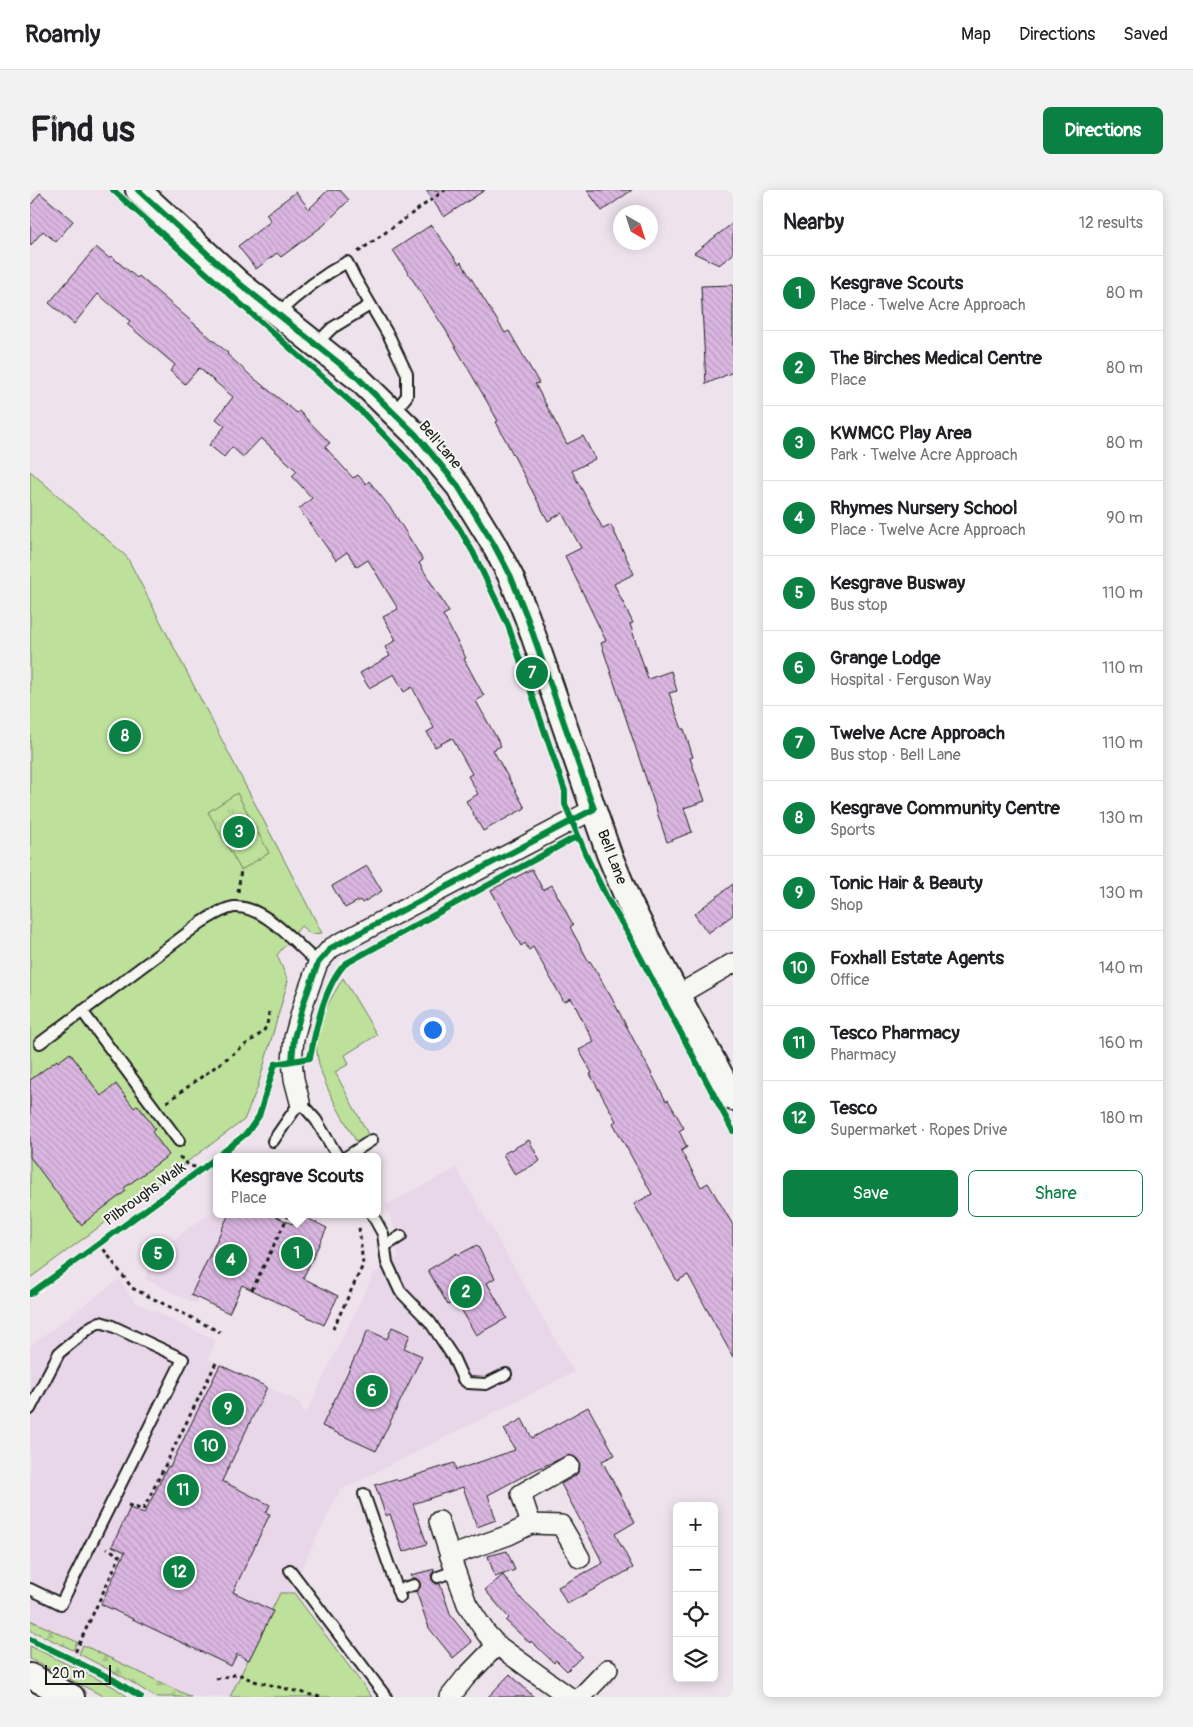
<!DOCTYPE html>
<meta charset="utf-8">
<style>
body{margin:0;font-family:Pangolin,sans-serif;background:#f2f2f2;color:#202124}
.controls{position:absolute;right:15px;bottom:15px;display:grid;overflow:hidden;border-radius:8px;box-shadow:0 2px 12px #0003}
.controls button{width:45px;height:45px;display:grid;place-items:center;padding:0;border:0;border-bottom:1px solid #e0e0e0;background:#fff;color:#202124;font:25px sans-serif}
.compass{position:absolute;left:583px;top:15px;width:45px;height:45px;border-radius:50%;background:#fff;box-shadow:0 2px 12px #0003;rotate:141deg}
.scale{position:absolute;left:15px;bottom:12px;width:66px;box-sizing:border-box;padding-left:5px;border:2px solid #1c1c1c;border-top:0;font-size:14px;line-height:18px;white-space:nowrap;color:#1c1c1c;-webkit-text-stroke:4px #f6f6f2;paint-order:stroke}
.you{position:absolute;left:402px;top:839px;width:18px;height:18px;margin:-12px;border:4px solid #fff;border-radius:50%;background:#1a73e8;box-shadow:0 0 0 8px #1a73e833}
.badge{display:grid;place-items:center;width:32px;height:32px;border-radius:50%;background:#0b8043;color:#fff;font-size:16px;font-weight:700}
.pin{position:absolute;translate:-50% -50%;border:2px solid #fff;box-shadow:0 1px 5px #0006}
.popup{position:absolute;left:183px;top:963px;width:168px;height:65px;box-sizing:border-box;display:grid;place-content:center;border-radius:8px;background:#fff;filter:drop-shadow(0 1px 4px #0005);font-size:16px;white-space:nowrap;color:#757577}
.popup b{font-size:19px;color:#202124}
.popup::after{content:'';position:absolute;left:50%;top:100%;margin-left:-10px;border:10px solid transparent;border-top-color:#fff}
.list{margin:0;padding:0;list-style:none}
h2{display:flex;justify-content:space-between;align-items:center;height:65px;margin:0;padding:0 20px;font-size:21px}
h2 small{font-size:16px;font-weight:400;color:#757577}
.list li{display:grid;grid-template-columns:32px 1fr auto;gap:15px;align-items:center;box-sizing:border-box;height:75px;padding:0 20px;border-top:1px solid #e0e0e0}
.list b{display:block;font-size:19px;white-space:nowrap}
.list p{margin:0;font-size:16px;white-space:nowrap;color:#757577}
.list em{font-size:16px;font-style:normal;color:#757577}
.actions{display:flex;gap:10px;padding:15px 20px}
.actions a{flex:1;padding:11px 0;border:1px solid #0b8043;border-radius:8px;text-align:center;font-size:18px;color:#0b8043}
.actions .main{background:#0b8043;color:#fff}
.icon{flex:none;width:28px;height:28px;fill:none;stroke:currentColor;stroke-width:2;stroke-linecap:round;stroke-linejoin:round}
.map{position:relative;flex:none;width:703px;height:1507px;overflow:hidden;border-radius:8px}
header{display:flex;align-items:center;gap:30px;box-sizing:border-box;height:70px;padding:0 25px;background:#fff;border-bottom:1px solid #e0e0e0}
header strong{font-size:24px}
nav{display:flex;gap:28px;margin-inline-start:auto;font-size:18px}
.intro{display:flex;align-items:center;justify-content:space-between;box-sizing:border-box;height:120px;padding:0 30px}
h1{margin:0;font-size:35px}
.button{padding:12px 22px;border-radius:8px;background:#0b8043;color:#fff;font-size:18px;font-weight:700}
main{display:flex;gap:30px;padding:0 30px}
aside{flex:1;background:#fff;border-radius:8px;box-shadow:0 2px 12px #0003}
.map>svg:first-child{display:block}
.built{fill:#e8d6e9}
.grass{fill:#bde19b;stroke:#6c7e5c}
.forest{fill:url(#forest-firs);stroke:#6c7e5c}
.park{fill:url(#park-tufts);stroke:#6c7e5c}
.building{fill:url(#building-back-hatch);stroke:#1c1c1c}
.lines{fill:none;stroke-linecap:round;stroke-linejoin:round}
.service-casing{stroke:#1c1c1c;stroke-width:14}
.minor-casing{stroke:#1c1c1c;stroke-width:22}
.tertiary-casing{stroke:#1c1c1c;stroke-width:28}
.path{stroke:#1c1c1c;stroke-width:3;stroke-dasharray:4 4;stroke-linecap:butt}
.service{stroke:#f6f6f2;stroke-width:10}
.minor{stroke:#f6f6f2;stroke-width:19}
.tertiary{stroke:#f6f6f2;stroke-width:24}
.cycleway-casing{stroke:#f6f6f2;stroke-width:9}
.cycleway{stroke:#00873e;stroke-width:6}
.labels{text-anchor:middle;dominant-baseline:central;stroke-width:4;stroke-linejoin:round;paint-order:stroke}
.street-label{font-size:15px;fill:#1c1c1c;stroke:#f6f6f2}
</style>
<header>
<strong>Roamly</strong>
<nav><a>Map</a><a>Directions</a><a>Saved</a></nav>
</header>
<div class="intro"><h1>Find us</h1><a class="button">Directions</a></div>
<main>
<div class="map">
<svg width="703" height="1507" viewBox="0 0 703 1507">
<defs>
<pattern id="forest-firs" width="22" height="20" patternUnits="userSpaceOnUse" patternTransform="scale(1.25)"><rect width="22" height="20" fill="#bde19b"/><path d="M5 1l3.5 6h-7zM16 11l3.5 6h-7z" fill="#a2c085"/></pattern>
<pattern id="park-tufts" width="24" height="20" patternUnits="userSpaceOnUse" patternTransform="scale(1.25)"><rect width="24" height="20" fill="#bde19b"/><path d="M3 7l-1-3M5 7V3M7 7l1-3M15 17l-1-3M17 17v-4M19 17l1-3" fill="none" stroke="#a2c085"/></pattern>
<pattern id="building-back-hatch" width="6" height="6" patternUnits="userSpaceOnUse" patternTransform="scale(1.25)"><rect width="6" height="6" fill="#dab6e1"/><path d="M-1 5l2 2M0 0l6 6M5-1l2 2" fill="none" stroke="#ba9cc0"/></pattern>
</defs>
<rect width="100%" height="100%" fill="#eee3ed"/>
<filter id="ink" filterUnits="userSpaceOnUse"><feTurbulence type="fractalNoise" baseFrequency=".02" numOctaves="2"/><feDisplacementMap in="SourceGraphic" scale="10" xChannelSelector="R" yChannelSelector="G"/><feConvolveMatrix kernelMatrix="1 2 1 2 8 2 1 2 1" color-interpolation-filters="sRGB"/></filter>
<g filter="url(#ink)">
<!-- built -->
<g class="built">
<polygon points="427,978 544,1182 313,1299 311,1298 261,1400 342,1507 125,1507 72,1475 0,1440 0,1156 89,1089 105,1112 186,1150 178,1169 269,1212 275,1225 344,1083 368,1068 366,1040 355,1015"/>
<polygon points="187,1018 187,1024 245,1024 199,1123 169,1109 166,1114 115,1089 118,1080 148,1058 143,1050"/>
</g>
<!-- grass -->
<g class="grass">
<polygon points="0,281 97,367 292,743 281,744 271,736 247,765 258,791 227,899 214,930 0,1088"/>
<path d="M313,788l34,57 -32,20 4,9 -14,8 33,62 -12,7c-16,-30 -43,-68 -39,-103 2,-21 15,-41 26,-60z"/>
<polygon points="250,1403 264,1403 342,1507 200,1507"/>
<polygon points="0,1456 84,1497 98,1507 75,1507 0,1469"/>
</g>
<!-- forest -->
<g class="forest">
<polygon points="0,1430 47,1452 43,1460 0,1440"/>
<polygon points="53,1455 161,1507 125,1507 95,1488 49,1464"/>
</g>
<!-- park -->
<polygon class="park" points="207,603 239,663 211,680 178,622"/>
<!-- building -->
<g class="building">
<polygon points="298,0 310,0 319,10 294,35 251,67 247,63 226,79 208,56 241,31 236,24 266,2 279,19"/>
<polygon points="396,0 455,0 414,27"/>
<polygon points="557,0 602,0 572,21"/>
<polygon points="10,3 43,31 26,52 13,41 0,56 0,16"/>
<polygon points="703,33 703,64 689,75 664,63"/>
<polygon points="401,35 429,74 431,72 475,143 479,141 509,193 505,194 537,254 553,246 565,269 542,281 573,339 581,335 604,384 584,394 603,433 600,434 618,489 641,481 647,501 639,503 652,539 654,539 663,567 660,568 675,611 654,618 662,642 637,652 571,453 576,451 535,366 551,358 532,323 518,331 466,232 468,231 443,187 415,139 363,60"/>
<polygon points="66,57 79,68 81,66 107,88 109,86 198,163 197,164 221,186 267,223 269,221 300,253 295,257 323,288 328,285 336,294 339,291 362,320 393,370 389,373 419,422 413,425 436,468 434,469 454,506 446,511 471,556 463,560 495,618 453,641 436,611 448,604 438,586 442,584 422,548 405,557 397,542 404,538 382,497 374,502 364,484 339,498 330,483 360,466 355,457 366,450 353,427 368,419 338,370 327,377 317,362 306,370 269,319 282,308 262,286 267,281 231,248 213,267 202,257 194,267 179,255 195,236 186,229 203,207 169,178 155,194 140,181 145,175 97,134 100,131 68,104 44,134 19,113"/>
<polygon points="703,95 703,182 676,194 671,96"/>
<polygon points="337,676 352,701 332,713 330,710 315,718 302,696"/>
<polygon points="502,679 513,700 522,695 543,735 540,737 559,772 560,771 580,805 636,911 638,910 654,938 649,941 657,957 651,961 671,997 678,993 703,1035 703,1167 658,1085 647,1091 604,1014 622,1004 583,933 586,931 560,884 562,883 549,860 564,852 541,808 534,812 503,757 499,760 495,753 491,756 461,700"/>
<polygon points="703,694 703,725 678,743 664,724"/>
<polygon points="40,863 71,906 86,894 104,918 108,915 125,939 122,942 139,965 94,998 96,1001 51,1035 0,967 0,890 27,870 28,872"/>
<polygon points="499,950 510,971 485,985 473,964"/>
<polygon points="199,1024 241,1024 262,1034 267,1024 269,1024 297,1038 273,1088 308,1106 294,1135 212,1095 199,1123 161,1105"/>
<polygon points="447,1055 465,1088 457,1093 477,1128 446,1145 426,1110 418,1115 398,1080 427,1063 428,1065"/>
<polygon points="362,1137 380,1145 374,1158 392,1166 346,1261 292,1236 338,1140 357,1149"/>
<polygon points="190,1175 237,1197 192,1291 240,1315 236,1323 240,1324 203,1402 243,1421 219,1470 207,1464 201,1476 71,1414 95,1362 82,1356 100,1318 114,1324 138,1276 140,1277"/>
<polygon points="558,1217 585,1265 572,1271 605,1332 585,1344 603,1378 537,1414 528,1397 573,1373 531,1294 545,1286 549,1281 550,1275 549,1271 545,1267 539,1265 503,1281 458,1305 466,1330 447,1337 433,1297 383,1314 397,1354 373,1362 360,1324 356,1326 345,1295 365,1289 368,1291 424,1273 426,1280 485,1260 474,1239 492,1229 502,1248"/>
<polygon points="477,1361 485,1380 465,1387 458,1366"/>
<polygon points="405,1379 401,1385 402,1390 406,1394 410,1394 421,1426 442,1452 423,1468 399,1438 386,1401 390,1397 390,1393 386,1388 382,1388 381,1385"/>
<polygon points="473,1385 493,1411 552,1466 537,1481 526,1470 524,1473 501,1451 500,1453 476,1431 479,1428 455,1400"/>
<polygon points="480,1484 504,1507 458,1507"/>
</g>
<g class="lines">
<defs>
<g id="service">
<path d="M247,124c22,-21 44,-38 70,-52l8,16 35,60 17,36v22l-13,16"/>
<polyline points="285,155 302,138 340,115"/>
<polyline points="52,821 149,951"/>
<path d="M10,853l162,-121c10,-6 20,-13 32,-15 30,-2 63,38 84,56"/>
<polyline points="243,951 270,912 286,930 308,967"/>
<polyline points="316,967 342,950"/>
<polyline points="342,1024 353,1044 357,1073 370,1101 400,1132 423,1167 433,1189 438,1193 456,1194 476,1184"/>
<polyline points="355,1056 371,1046"/>
<polyline points="0,1219 29,1163 62,1136 70,1132 80,1135 153,1169 31,1414 0,1399"/>
<polyline points="334,1304 370,1407"/>
<polyline points="260,1380 356,1507"/>
<polyline points="408,1387 425,1381"/>
<polyline points="367,1400 384,1395"/>
</g>
<g id="minor">
<polyline points="648,805 703,773"/>
<polyline points="270,912 264,889 262,871 264,848 274,812 288,773 301,758 564,619"/>
<polyline points="409,1331 420,1366"/>
<polyline points="501,1334 491,1304 539,1276"/>
<polyline points="467,1455 539,1507"/>
<polyline points="420,1507 435,1488 467,1455 456,1443 437,1414 420,1366 479,1345 501,1334 531,1335 550,1368"/>
<polyline points="551,1507 578,1479"/>
</g>
<g id="tertiary">
<polyline points="108,0 210,94 329,189 386,245 428,296 463,353 481,387 497,427 579,664 598,710 621,756 703,908"/>
<polyline points="0,1486 42,1507"/>
</g>
</defs>
<!-- service casing -->
<use href="#service" class="service-casing"/>
<!-- minor casing -->
<use href="#minor" class="minor-casing"/>
<!-- tertiary casing -->
<use href="#tertiary" class="tertiary-casing"/>
<!-- path -->
<g class="path">
<polyline points="328,62 415,0"/>
<polyline points="208,702 211,680"/>
<polyline points="137,912 233,842 237,835 239,822"/>
<polyline points="149,967 153,969 159,976 173,978"/>
<polyline points="69,1053 102,1098 190,1142"/>
<polyline points="222,1100 259,1024"/>
<polyline points="303,1139 333,1075 329,1037"/>
<polyline points="98,1315 113,1320 186,1173"/>
<polyline points="42,1469 90,1366 77,1358"/>
<polyline points="186,1489 208,1484 224,1491 290,1507"/>
</g>
<!-- service -->
<use href="#service" class="service"/>
<!-- minor -->
<use href="#minor" class="minor"/>
<!-- tertiary -->
<use href="#tertiary" class="tertiary"/>
<defs>
<g id="cycleway">
<polyline points="83,0 333,223 378,270 409,309 429,338 443,362 478,435 535,601 535,614 556,665 577,708 596,740 703,941"/>
<polyline points="108,0 210,94 329,189 386,245 428,296 463,353 481,387 497,427 564,619 301,758 288,773 274,812 264,848 262,871"/>
<path d="M0,1104l173,-126 44,-35 12,-17 16,-52 35,-6c6,-30 14,-71 35,-94l227,-125 5,-1 3,3"/>
<polyline points="0,1449 84,1490 111,1507"/>
</g>
</defs>
<!-- cycleway casing -->
<use href="#cycleway" class="cycleway-casing"/>
<!-- cycleway -->
<use href="#cycleway" class="cycleway"/>
</g>
</g>
<g class="labels">
<!-- street labels -->
<g class="street-label">
<text transform="translate(410 255) rotate(50)">Bell Lane</text>
<text transform="translate(582 667) rotate(69)">Bell Lane</text>
<text transform="translate(115 1004) rotate(-36)">Pilbroughs Walk</text>
</g>
</g>
</svg>
<div class="controls">
<button>+</button>
<button>−</button>
<button><svg class="icon" aria-label="locate" viewBox="0 0 24 24"><circle cx="12" cy="12" r="6"/><path d="M12 2v4M12 18v4M2 12h4M18 12h4"/></svg></button>
<button><svg class="icon" aria-label="layers" viewBox="0 0 24 24"><path d="M12 4l9 5-9 5-9-5zM3 14l9 5 9-5"/></svg></button>
</div>
<svg class="compass" viewBox="-18 -18 36 36"><path d="M0-13l5 13h-10z" fill="#e53935"/><path d="M0 13l5-13h-10z" fill="#757577"/></svg>
<div class="scale">20 m</div>
<div class="you"></div>
<div class="pin badge" style="left:267px;top:1063px">1</div>
<div class="popup"><b>Kesgrave Scouts</b>Place</div>
<div class="pin badge" style="left:436px;top:1102px">2</div>
<div class="pin badge" style="left:209px;top:642px">3</div>
<div class="pin badge" style="left:201px;top:1070px">4</div>
<div class="pin badge" style="left:128px;top:1064px">5</div>
<div class="pin badge" style="left:342px;top:1201px">6</div>
<div class="pin badge" style="left:502px;top:483px">7</div>
<div class="pin badge" style="left:95px;top:546px">8</div>
<div class="pin badge" style="left:198px;top:1219px">9</div>
<div class="pin badge" style="left:180px;top:1256px">10</div>
<div class="pin badge" style="left:153px;top:1300px">11</div>
<div class="pin badge" style="left:149px;top:1382px">12</div>
</div>
<aside>
<h2>Nearby<small>12 results</small></h2>
<ul class="list">
<li><span class="badge">1</span><div><b>Kesgrave Scouts</b><p>Place · Twelve Acre Approach</p></div><em>80 m</em></li>
<li><span class="badge">2</span><div><b>The Birches Medical Centre</b><p>Place</p></div><em>80 m</em></li>
<li><span class="badge">3</span><div><b>KWMCC Play Area</b><p>Park · Twelve Acre Approach</p></div><em>80 m</em></li>
<li><span class="badge">4</span><div><b>Rhymes Nursery School</b><p>Place · Twelve Acre Approach</p></div><em>90 m</em></li>
<li><span class="badge">5</span><div><b>Kesgrave Busway</b><p>Bus stop</p></div><em>110 m</em></li>
<li><span class="badge">6</span><div><b>Grange Lodge</b><p>Hospital · Ferguson Way</p></div><em>110 m</em></li>
<li><span class="badge">7</span><div><b>Twelve Acre Approach</b><p>Bus stop · Bell Lane</p></div><em>110 m</em></li>
<li><span class="badge">8</span><div><b>Kesgrave Community Centre</b><p>Sports</p></div><em>130 m</em></li>
<li><span class="badge">9</span><div><b>Tonic Hair &amp; Beauty</b><p>Shop</p></div><em>130 m</em></li>
<li><span class="badge">10</span><div><b>Foxhall Estate Agents</b><p>Office</p></div><em>140 m</em></li>
<li><span class="badge">11</span><div><b>Tesco Pharmacy</b><p>Pharmacy</p></div><em>160 m</em></li>
<li><span class="badge">12</span><div><b>Tesco</b><p>Supermarket · Ropes Drive</p></div><em>180 m</em></li>
</ul>
<div class="actions"><a class="main">Save</a><a>Share</a></div>
</aside>
</main>
